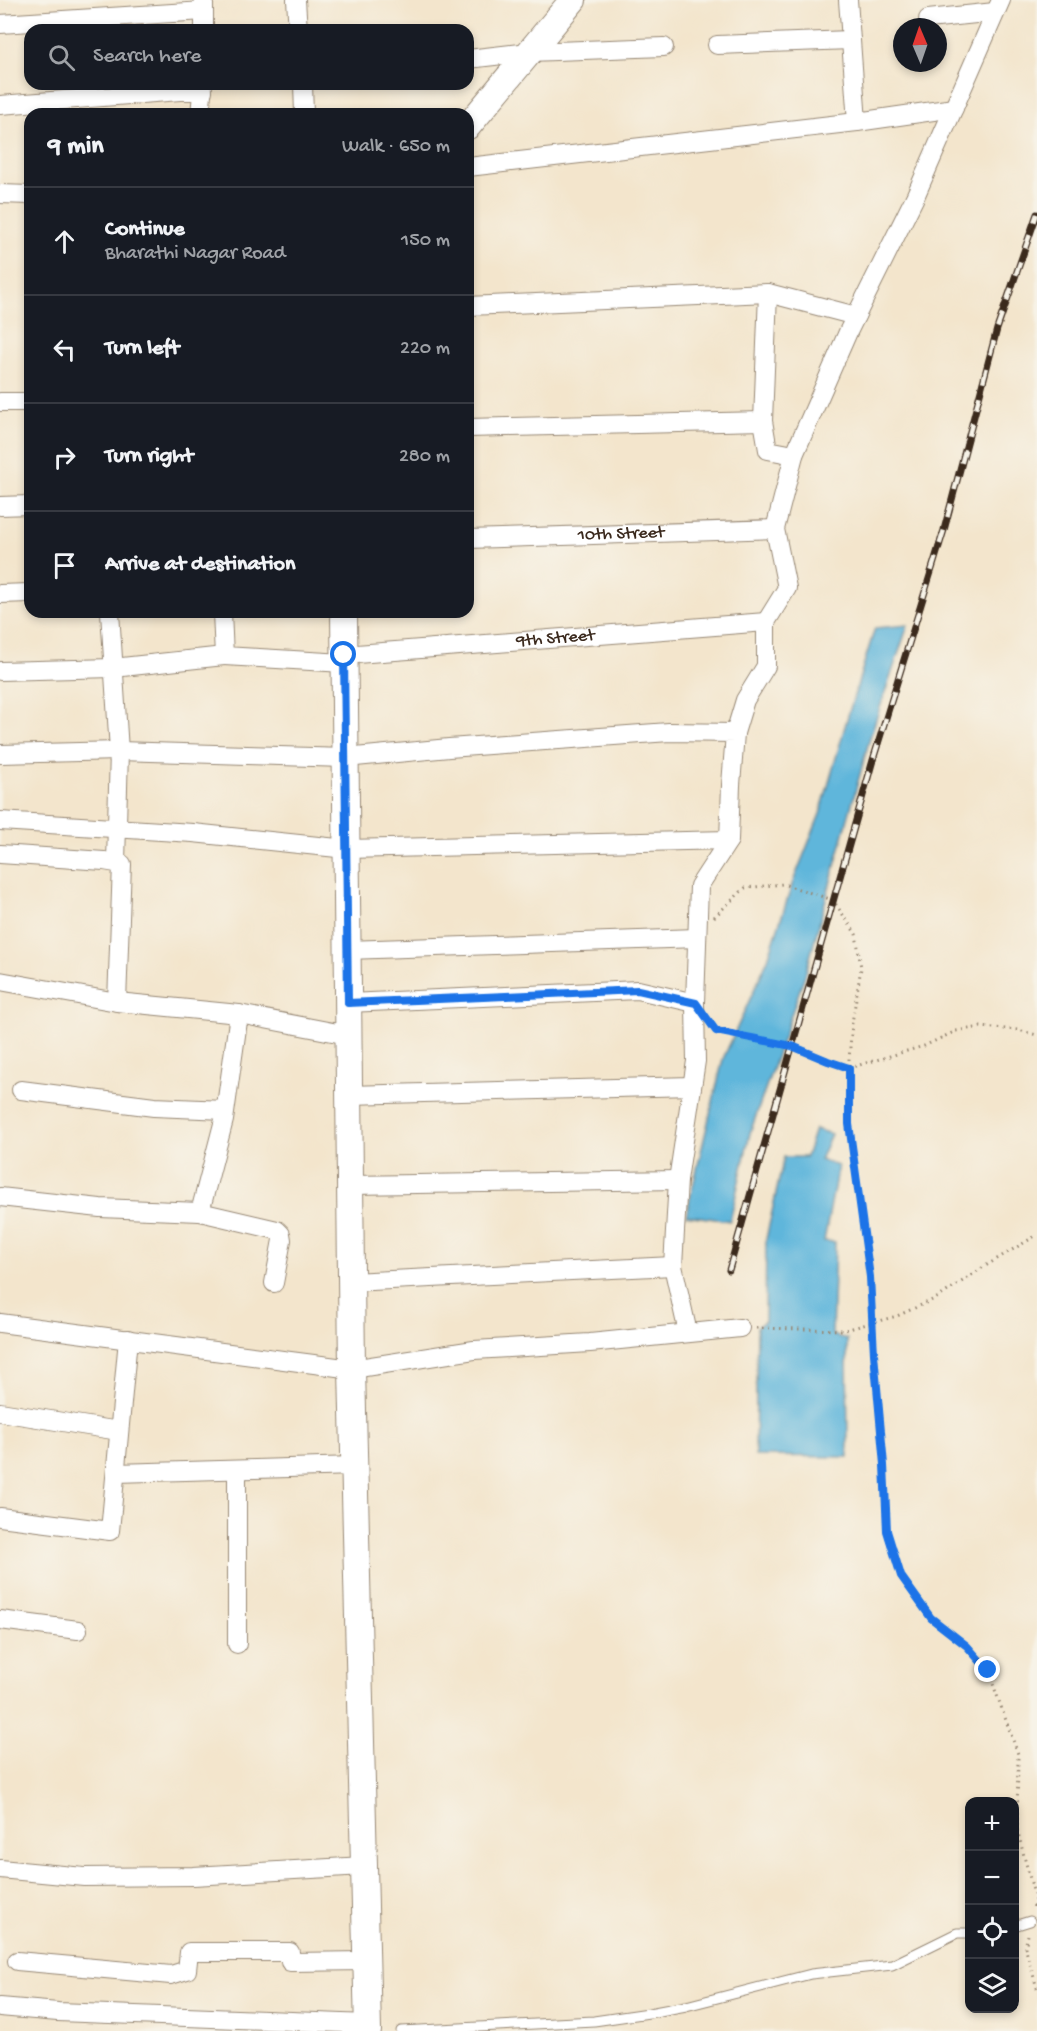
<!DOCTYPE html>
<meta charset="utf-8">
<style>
body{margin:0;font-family:"Gochi Hand",sans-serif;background:#242831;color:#f1f3f6}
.controls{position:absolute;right:18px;bottom:18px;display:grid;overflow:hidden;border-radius:12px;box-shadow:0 3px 9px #0003}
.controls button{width:54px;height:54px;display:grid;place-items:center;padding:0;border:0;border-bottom:2px solid #363941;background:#171b24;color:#f1f3f6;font:30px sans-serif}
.compass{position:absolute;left:893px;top:18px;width:54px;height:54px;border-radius:50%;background:#171b24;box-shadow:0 3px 9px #0003;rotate:358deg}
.stop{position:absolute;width:18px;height:18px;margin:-14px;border:4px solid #1a73e8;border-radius:50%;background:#fff}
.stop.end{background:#1a73e8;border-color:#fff;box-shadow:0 2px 6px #0008}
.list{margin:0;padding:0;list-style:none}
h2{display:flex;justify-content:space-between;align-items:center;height:78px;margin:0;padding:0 24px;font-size:26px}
h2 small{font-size:20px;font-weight:400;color:#9ea1a6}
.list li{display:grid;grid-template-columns:39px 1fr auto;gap:18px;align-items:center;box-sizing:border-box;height:108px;padding:0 24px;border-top:2px solid #363941}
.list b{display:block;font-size:22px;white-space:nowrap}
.list p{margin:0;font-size:20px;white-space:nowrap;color:#9ea1a6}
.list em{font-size:20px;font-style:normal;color:#9ea1a6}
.icon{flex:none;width:33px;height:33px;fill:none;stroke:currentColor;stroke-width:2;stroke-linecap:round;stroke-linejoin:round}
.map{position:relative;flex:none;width:1037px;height:2031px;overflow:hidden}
.search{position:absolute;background:#171b24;box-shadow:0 3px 9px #0003;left:24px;top:24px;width:450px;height:66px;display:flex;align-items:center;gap:15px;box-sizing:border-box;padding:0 21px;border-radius:18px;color:#9ea1a6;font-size:22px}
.panel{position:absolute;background:#171b24;box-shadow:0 3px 9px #0003;left:24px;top:108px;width:450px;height:510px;border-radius:18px}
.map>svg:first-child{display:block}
.water{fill:#5eb6db;stroke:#4c707c;stroke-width:1.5}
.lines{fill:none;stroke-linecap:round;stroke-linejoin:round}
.lane-casing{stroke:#978875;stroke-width:11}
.street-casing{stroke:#978875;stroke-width:20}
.secondary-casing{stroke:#978875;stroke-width:28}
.path{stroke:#978875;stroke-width:3;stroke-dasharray:1.5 4.5;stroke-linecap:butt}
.lane{stroke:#fff;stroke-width:9}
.street{stroke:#fff;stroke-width:18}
.secondary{stroke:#fff;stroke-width:26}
.rail-casing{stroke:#3b2a1e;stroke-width:7}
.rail{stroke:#f7f3e8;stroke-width:4.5;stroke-dasharray:14;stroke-linecap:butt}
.route{stroke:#1a73e8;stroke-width:8}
.labels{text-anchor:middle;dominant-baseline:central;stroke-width:4.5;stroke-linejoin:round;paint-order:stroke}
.street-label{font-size:18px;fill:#3b2a1e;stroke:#f7f3e8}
</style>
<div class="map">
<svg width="1037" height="2031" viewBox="0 0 1037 2031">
<rect width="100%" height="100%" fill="#f7f3e8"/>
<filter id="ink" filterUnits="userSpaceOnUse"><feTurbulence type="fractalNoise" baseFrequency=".0167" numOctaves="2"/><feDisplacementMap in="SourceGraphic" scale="12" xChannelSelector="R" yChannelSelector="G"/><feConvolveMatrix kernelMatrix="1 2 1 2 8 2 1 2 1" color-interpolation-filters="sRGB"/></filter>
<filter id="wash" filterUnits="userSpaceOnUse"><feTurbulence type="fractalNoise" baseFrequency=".008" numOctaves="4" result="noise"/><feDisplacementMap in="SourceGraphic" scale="24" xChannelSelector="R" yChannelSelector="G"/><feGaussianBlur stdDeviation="1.35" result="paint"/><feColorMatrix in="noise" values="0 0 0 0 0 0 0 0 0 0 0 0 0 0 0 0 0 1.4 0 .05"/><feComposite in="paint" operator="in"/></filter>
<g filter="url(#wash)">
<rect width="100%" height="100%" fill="#f3e5cc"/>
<!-- water -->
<g class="water">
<polygon points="908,625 871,734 806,972 750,1133 730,1221 686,1215 723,1059 768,959 793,882 820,814 847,719 875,628"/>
<polygon points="815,1129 831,1134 820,1160 838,1166 824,1241 835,1242 832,1335 847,1339 848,1457 755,1456 757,1327 765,1321 766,1239 784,1157 806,1157"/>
</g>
</g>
<g filter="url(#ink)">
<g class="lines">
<defs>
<g id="lane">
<polyline points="1014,1926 1030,1921"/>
<polyline points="401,2031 594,2021 649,2013 686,2006 811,1974 892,1965 957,1933 970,1933"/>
</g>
<g id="street">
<polyline points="204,0 204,30"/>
<polyline points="296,0 298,30"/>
<polyline points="848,0 857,122"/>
<polyline points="928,19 995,12"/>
<polyline points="0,24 204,11"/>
<polyline points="717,45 851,40"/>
<polyline points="468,59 529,52 664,47"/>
<polyline points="303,84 304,114"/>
<polyline points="0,105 180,91 203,91"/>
<polyline points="200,114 203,84"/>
<polyline points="468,167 857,122 954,108"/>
<polyline points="0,194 30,195"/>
<polyline points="768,293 763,421 768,450 794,455"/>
<polyline points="468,306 768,293 856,316"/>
<polyline points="0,402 30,402"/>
<polyline points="468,428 763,421"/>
<polyline points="0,506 30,505"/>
<path id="s1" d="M468,539l307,-10"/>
<polyline points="0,594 30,593"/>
<polyline points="110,612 119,751 116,862"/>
<polyline points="222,612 224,656 344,663"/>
<path id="s2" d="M344,655l422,-33"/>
<polyline points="0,671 113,668 224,656"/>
<polyline points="735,733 745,700 766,666 766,622 787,588 775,529 794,455 848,332 915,197 1001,0"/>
<polyline points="0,754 119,751 345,758 449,748 669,732 735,733 731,785 729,840 699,886 695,1003 696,1061 678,1180 673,1266 688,1333"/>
<polyline points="0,821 193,833 347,849 729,840"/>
<polyline points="0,854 104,861 122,864 117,1002"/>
<polyline points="347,950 697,938"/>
<polyline points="0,981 117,1002 239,1014 348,1035"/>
<polyline points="348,1003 638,990 695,1003"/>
<polyline points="21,1090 154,1107 225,1110"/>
<polyline points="349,1095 692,1086"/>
<polyline points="350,1185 678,1180"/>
<polyline points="0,1197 100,1208 200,1212 224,1120 239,1014"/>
<polyline points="200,1212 277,1230 281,1234 282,1240 274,1283"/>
<polyline points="351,1282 673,1266"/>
<polyline points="0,1323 352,1369 474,1350 590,1343 740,1328"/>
<polyline points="0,1412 119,1431"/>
<polyline points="237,1470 237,1644"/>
<polyline points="116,1473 355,1466"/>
<polyline points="0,1517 110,1531 128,1339"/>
<polyline points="0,1620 78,1630"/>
<polyline points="0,1869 84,1877 193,1876 364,1866"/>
<polyline points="17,1961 171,1975 187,1970 189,1952 290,1952 290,1962 366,1961"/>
<polyline points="0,2007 58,2012 368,2024"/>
</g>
<g id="secondary">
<polyline points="468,126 573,0"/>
<polyline points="344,612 352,1369 368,2031"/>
</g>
</defs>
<!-- lane casing -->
<use href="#lane" class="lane-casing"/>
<!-- street casing -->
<use href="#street" class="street-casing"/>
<!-- secondary casing -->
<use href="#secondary" class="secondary-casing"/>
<!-- path -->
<g class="path">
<polyline points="714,917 745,888 783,884 833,900 856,934 861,968 852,1023 849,1060 849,1124 870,1277 874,1354 884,1465 887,1531 901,1576 931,1619 967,1646 988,1670 1018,1754 1017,1829 1035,1898 1033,1910"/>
<polyline points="713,1026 716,1031 792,1046 828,1061 849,1068 924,1046 956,1031 981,1027 1018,1030 1037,1035"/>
<polyline points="756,1328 845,1330 897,1316 939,1297 982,1268 1037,1235"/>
<polyline points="1028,1935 1025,1947 1037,1988"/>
</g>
<!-- lane -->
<use href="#lane" class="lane"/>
<!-- street -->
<use href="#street" class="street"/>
<!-- secondary -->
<use href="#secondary" class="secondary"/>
<defs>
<polyline id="rail" points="729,1270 873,760 944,530 997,329 1037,214"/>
</defs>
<!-- rail casing -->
<use href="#rail" class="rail-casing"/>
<!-- rail -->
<use href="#rail" class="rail"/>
</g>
</g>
<g class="lines" filter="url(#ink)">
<!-- route -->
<polyline class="route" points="344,655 348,1003 638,990 696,1003 716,1031 792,1046 828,1061 849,1068 849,1124 870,1277 874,1354 884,1465 887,1531 901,1576 931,1618 967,1646 988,1670"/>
</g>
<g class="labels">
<!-- street labels -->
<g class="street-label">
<text stroke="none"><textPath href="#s1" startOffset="153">10th Street</textPath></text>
<text stroke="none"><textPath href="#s2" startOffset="212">9th Street</textPath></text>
</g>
</g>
</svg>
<div class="controls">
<button>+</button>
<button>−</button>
<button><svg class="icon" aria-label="locate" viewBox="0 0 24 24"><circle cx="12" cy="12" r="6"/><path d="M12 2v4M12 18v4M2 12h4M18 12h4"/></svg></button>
<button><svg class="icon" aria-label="layers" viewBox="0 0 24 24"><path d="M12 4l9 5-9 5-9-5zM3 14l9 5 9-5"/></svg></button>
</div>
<svg class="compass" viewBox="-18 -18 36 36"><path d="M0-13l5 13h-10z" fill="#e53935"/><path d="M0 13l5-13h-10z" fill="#9ea1a6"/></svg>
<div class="stop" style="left:344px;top:655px"></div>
<div class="stop end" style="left:988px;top:1670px"></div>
<div class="search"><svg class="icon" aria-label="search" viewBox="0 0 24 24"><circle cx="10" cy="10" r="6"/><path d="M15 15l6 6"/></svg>Search here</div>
<section class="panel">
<h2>9 min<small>Walk · 650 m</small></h2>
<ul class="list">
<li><svg class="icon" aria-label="ahead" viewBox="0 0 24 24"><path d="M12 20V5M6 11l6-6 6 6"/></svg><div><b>Continue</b><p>Bharathi Nagar Road</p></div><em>150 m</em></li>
<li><svg class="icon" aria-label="left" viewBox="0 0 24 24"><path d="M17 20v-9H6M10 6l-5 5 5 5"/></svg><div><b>Turn left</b></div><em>220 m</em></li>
<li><svg class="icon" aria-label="right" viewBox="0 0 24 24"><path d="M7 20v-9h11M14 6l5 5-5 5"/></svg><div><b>Turn right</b></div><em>280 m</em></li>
<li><svg class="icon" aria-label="arrive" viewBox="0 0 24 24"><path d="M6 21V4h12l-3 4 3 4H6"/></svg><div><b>Arrive at destination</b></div></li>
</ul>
</section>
</div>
